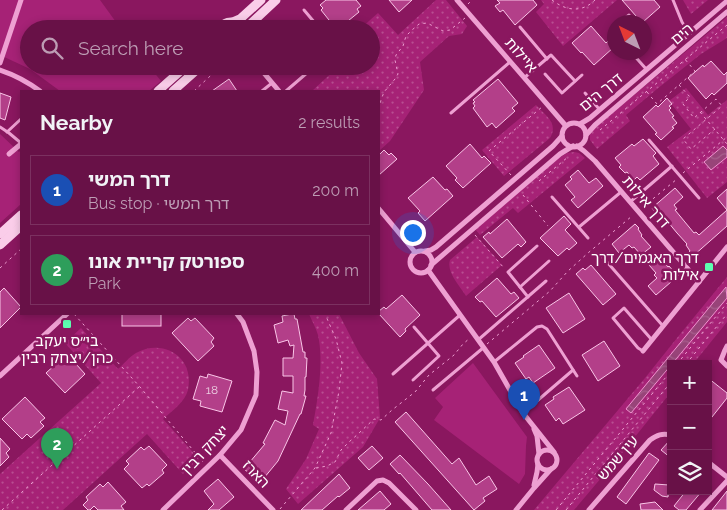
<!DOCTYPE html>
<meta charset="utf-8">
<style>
body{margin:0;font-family:Raleway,"Noto Sans Hebrew",sans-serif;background:#701f52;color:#f1f3f6}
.controls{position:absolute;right:15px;bottom:15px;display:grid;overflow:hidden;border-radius:0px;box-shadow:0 2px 8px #0003}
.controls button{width:45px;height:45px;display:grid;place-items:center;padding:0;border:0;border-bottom:1px solid #7b3160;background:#681147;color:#f1f3f6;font:25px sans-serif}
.compass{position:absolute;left:607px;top:15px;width:45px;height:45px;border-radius:50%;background:#681147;box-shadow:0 2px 8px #0003;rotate:318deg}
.you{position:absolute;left:412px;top:232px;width:18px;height:18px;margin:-12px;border:4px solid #fff;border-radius:50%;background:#1a73e8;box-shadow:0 0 0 8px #1a73e833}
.badge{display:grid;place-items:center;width:32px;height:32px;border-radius:50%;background:#d6ab8b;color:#fff;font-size:16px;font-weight:700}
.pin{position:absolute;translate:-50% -41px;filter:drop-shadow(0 1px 2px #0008)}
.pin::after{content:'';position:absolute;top:26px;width:18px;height:15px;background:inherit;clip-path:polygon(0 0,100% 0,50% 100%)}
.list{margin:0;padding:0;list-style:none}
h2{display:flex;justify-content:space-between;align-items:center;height:65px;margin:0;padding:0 20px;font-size:21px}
h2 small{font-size:16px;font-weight:400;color:#bd9db4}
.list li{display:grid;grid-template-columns:32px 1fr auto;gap:15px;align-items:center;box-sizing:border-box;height:70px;margin:0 10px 10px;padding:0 10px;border:1px solid #7b3160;border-radius:0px}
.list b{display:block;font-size:19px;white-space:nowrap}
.list p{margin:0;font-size:16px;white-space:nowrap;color:#bd9db4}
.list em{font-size:16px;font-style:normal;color:#bd9db4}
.icon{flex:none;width:28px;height:28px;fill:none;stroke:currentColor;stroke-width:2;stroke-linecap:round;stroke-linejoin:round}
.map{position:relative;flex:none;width:727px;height:510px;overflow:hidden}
.search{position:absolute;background:#681147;box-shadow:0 2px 8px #0003;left:20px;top:20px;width:360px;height:55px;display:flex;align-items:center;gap:12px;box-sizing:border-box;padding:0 18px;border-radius:28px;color:#bd9db4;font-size:19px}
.panel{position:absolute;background:#681147;box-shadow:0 2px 8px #0003;left:20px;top:90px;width:360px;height:225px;border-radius:0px}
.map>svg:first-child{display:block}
.grass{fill:#a62276}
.park{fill:url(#park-dots)}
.water{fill:url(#water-waves);stroke:#f192d0}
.building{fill:#b33f89;stroke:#fac6e8}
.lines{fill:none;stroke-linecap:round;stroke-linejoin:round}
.path{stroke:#eea0d2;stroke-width:1;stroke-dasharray:2.5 4;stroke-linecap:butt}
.lane{stroke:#eea0d2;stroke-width:3}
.street{stroke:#eea0d2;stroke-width:5}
.secondary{stroke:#facde9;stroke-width:9}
.poi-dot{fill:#5dffb1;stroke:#8a175f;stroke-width:2}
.labels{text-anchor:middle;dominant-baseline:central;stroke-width:5;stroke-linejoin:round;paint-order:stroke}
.number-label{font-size:12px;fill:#eccfe2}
.street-label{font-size:15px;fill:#fff;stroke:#8a175f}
.poi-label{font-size:15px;fill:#fff;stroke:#8a175f;text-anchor:end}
</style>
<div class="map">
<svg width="727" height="510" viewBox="0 0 727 510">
<defs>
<pattern id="park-dots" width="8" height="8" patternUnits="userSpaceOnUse" patternTransform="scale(1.25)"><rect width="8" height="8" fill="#a62276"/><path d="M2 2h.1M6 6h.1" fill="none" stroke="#b84e91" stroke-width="1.8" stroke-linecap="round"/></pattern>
<pattern id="water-waves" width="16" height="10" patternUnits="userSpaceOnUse" patternTransform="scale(1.25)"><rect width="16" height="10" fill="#984479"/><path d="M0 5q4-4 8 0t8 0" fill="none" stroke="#a7608d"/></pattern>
</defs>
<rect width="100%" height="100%" fill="#8a175f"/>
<!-- grass -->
<g class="grass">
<polygon points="0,0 100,0 121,29 29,29 29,66 149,66 161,81 149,91 60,91 30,69 0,55"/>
<polygon points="0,134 19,152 21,150 21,204 0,223"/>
<polygon points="473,363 527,437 526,446 525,474 519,484 434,420 443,407 435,398"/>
</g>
<!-- park -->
<g class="park">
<polygon points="436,0 446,0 467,26 462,34 449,36 420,62 424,90 390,141 379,151 379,91 312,91 339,66 371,66 371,29 360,29 378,13 398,35"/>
<polygon points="541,0 617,0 563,46 536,12 544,4"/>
<polygon points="683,0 708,0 691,14"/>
<polygon points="727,17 727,38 701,54 657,89 626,115 630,121 597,149 590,140 590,132"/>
<polygon points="686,88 708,115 727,100 727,182 707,198 667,147 691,129 669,101"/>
<path d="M536,105c9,10 23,18 14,33l-46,38 -22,-26z"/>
<polygon points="574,152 579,153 585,158 518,213 513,208 480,235 475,229 559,158 567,153"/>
<path d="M477,237l25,28 -36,31c-6,-10 -20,-24 -16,-36z"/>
<polygon points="727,277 727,322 693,364 671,364 671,392 618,458 574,510 534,510 645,378 681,333"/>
<path d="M309,314h30l20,39 18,26 3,39 -17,29 -65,57 -12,-15 20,-30 13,-30 -6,-4c5,-27 11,-63 5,-90 -2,-7 -6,-14 -9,-21z"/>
<path d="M81,328l37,41c6,-5 11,-12 18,-16 27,-15 59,4 52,37 -3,12 -16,21 -25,29l36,40 -16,15 -36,-40 -84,76h-63v-36l101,-91 -36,-40z"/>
</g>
<!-- water -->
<g class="water">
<polygon points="723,146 727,150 727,157 711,170 704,162"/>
<polygon points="726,287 727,298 672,364 671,364 671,365 631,413 626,409"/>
</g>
<!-- building -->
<g class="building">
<polygon points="326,0 356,0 361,6 357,9 359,12 343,25 342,23 339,26 336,24 333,26 328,21 329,20 321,10 323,8 320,5"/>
<polygon points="389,0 412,0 399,12"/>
<polygon points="497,0 533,0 537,5 515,25 503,10 500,12 495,6 500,3"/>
<polygon points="622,0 654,0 660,7 643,22 638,22 634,18 636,16"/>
<polygon points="591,26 606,43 608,41 614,47 594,65 582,52 581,53 572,43"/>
<polygon points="711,61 724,75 727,72 727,83 714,95 712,93 706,99 688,78 703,65 704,67"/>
<polygon points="229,79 237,91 212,91"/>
<polygon points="498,79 518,103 512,108 515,111 496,128 492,123 487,127 473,108 475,106 473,103 475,102 473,100"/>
<polygon points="0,93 11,97 5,120 0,118"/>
<polygon points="667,98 672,104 669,106 671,108 669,110 674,116 672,117 677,123 672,127 674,128 661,140 655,134 657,133 643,117 656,105 658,107"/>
<polygon points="643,139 656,153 653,156 659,164 640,180 637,177 634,180 627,172 625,173 619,167 621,165 615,158 632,144 634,146"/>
<polygon points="470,144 482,158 484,156 491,163 463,188 455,180 457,178 446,166"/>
<polygon points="384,150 389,155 391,153 397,159 379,175 379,155"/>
<polygon points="578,170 589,183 596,178 603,186 578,208 571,200 575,197 565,185 572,179 570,177"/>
<polygon points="433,177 445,190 447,189 453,196 425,221 418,213 420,211 408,198"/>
<polygon points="675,188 683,197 674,205 677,209 675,210 694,233 696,232 699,235 727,210 727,226 693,256 689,252 690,251 686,245 687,244 677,233 663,216 662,217 657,211 656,213 652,208"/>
<polygon points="727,189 727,210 717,198"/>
<polygon points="564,216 571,224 565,230 577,243 569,250 567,248 558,256 540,238"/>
<polygon points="507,219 526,242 521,247 518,244 502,258 483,237 489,232 490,234"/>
<polygon points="635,224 639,228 638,229 642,235 641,236 651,247 641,255 634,247 632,248 629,245 619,253 612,244"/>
<polygon points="659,256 668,267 669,266 674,272 675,271 679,275 656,295 648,286 657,278 654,275 656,273 649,265"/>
<polygon points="591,265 616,294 603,305 576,274 583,268 585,270"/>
<polygon points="497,278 511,294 514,292 519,298 496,317 482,301 480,302 475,297"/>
<polygon points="4,288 21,307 0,328 0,292"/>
<polygon points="569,293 585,319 563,333 546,308"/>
<polygon points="402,295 420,315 405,329 406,331 400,337 379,314 379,311 384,307 386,309"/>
<rect x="122" y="314" width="39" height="12"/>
<polygon points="292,314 294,314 295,319 297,319 303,352 305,352 305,358 307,358 306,377 305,377 305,390 304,396 306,396 301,414 300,414 278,461 259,484 252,478 254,477 244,469 265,444 263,443 275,420 285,425 288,411 278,409 282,391 293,393 293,376 283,376 283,358 293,358 294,345 290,346 288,340 278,343 274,325 283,322 282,316"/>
<polygon points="188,318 191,321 195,318 214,338 211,342 214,346 198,361 172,333"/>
<polygon points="604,341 620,366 598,381 582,355"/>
<polygon points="539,345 555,368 533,383 529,377 526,379 515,363 524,357 523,356"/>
<polygon points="67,354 85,374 65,393 46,373"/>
<polygon points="208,374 232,381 222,412 200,406 201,401 193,399 200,376 207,378"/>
<polygon points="708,378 727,393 727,398 708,422"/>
<polygon points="569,387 585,410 563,424 559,418 556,421 545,405 554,399 553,397"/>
<polygon points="25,397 45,418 40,422 44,426 31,438 27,434 22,439 2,419"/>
<polygon points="406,412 452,464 459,458 476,485 489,476 497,489 483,498 485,501 474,510 395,422"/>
<polygon points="0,438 10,449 6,453 9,457 0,466"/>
<polygon points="671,439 671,458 661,450"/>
<polygon points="149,446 167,465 162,470 164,473 149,486 147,484 142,488 124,469 129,464 126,461 141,447 144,450"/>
<polygon points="372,446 383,458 369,470 358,458"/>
<polygon points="649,453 659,460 626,504 617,497"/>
<polygon points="400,455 428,484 451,510 432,510 400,473 399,474 390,464"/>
<polygon points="339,474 350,488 339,497 338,496 322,510 301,510"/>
<polygon points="218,479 234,497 219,510 208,510 214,504 204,491"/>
<polygon points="108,482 126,502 121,506 124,510 98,510 94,506 90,510 88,510 83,505 88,500 86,497 100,484 103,487"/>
<polygon points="655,484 669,485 668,497 662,496 654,490"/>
<polygon points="380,491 391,504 384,510 358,510"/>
<polygon points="686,491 702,491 686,510 679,510 674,506"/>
<polygon points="727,491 727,510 712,510"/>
<polygon points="655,502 663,510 641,510 640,504"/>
</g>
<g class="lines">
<!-- path -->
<g class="path">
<path d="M552,0c14,11 30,13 43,0"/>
<polyline points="468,4 472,0"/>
<polyline points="679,85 690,97 683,104 694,118 716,99 722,106 683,139 691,149 715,129"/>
<polyline points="194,91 221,66"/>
<polyline points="647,92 657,104 695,71 683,57"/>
<polyline points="379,109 381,100 384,92 395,79 398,74 395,60 396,55 403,46 406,36 412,30 419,24 427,23 443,31 450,30 465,18"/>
<polyline points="700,112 727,144"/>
<polyline points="600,130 727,25"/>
<polyline points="683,173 727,137"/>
<polyline points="511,175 489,151 542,107"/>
<polyline points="539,181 568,157"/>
<polyline points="523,195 548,226"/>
<polyline points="643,207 677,179"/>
<polyline points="475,235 504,268"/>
<polyline points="0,268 21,249"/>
<polyline points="74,314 140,387 203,462"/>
<polyline points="487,344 550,291 568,271 588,253 632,216"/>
<polyline points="677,364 727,303"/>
<polyline points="686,364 727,314"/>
<polyline points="316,468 327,466 335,462 341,450 349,442 358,434 374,419 381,420 392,410 415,392 429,375 454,355 463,344 470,338"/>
<polyline points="280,509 315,468 331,433 339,391 342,363 336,339 325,314"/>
<polyline points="2,510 139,387"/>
<polyline points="556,510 671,371"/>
<polyline points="566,510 671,382"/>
</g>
<!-- lane -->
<g class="lane">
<polyline points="673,0 682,22 689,33"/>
<polyline points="304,10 320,29"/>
<polyline points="620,22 629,15"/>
<polyline points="520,27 547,59"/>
<polyline points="614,27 611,30 614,34"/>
<polyline points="631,52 647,70"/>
<polyline points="545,74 562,93 582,75"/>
<polyline points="524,78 551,55 575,81"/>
<polyline points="262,91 272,83"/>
<polyline points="286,91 315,66"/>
<polyline points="585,93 600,110"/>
<polyline points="451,113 510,62"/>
<polyline points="0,127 9,133 21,143"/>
<polyline points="7,132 21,119"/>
<polyline points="649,140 699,198"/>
<polyline points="552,197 588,238"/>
<polyline points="630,202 672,166"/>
<polyline points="579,227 621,192"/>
<polyline points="600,254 663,326"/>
<polyline points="520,287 549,261"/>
<polyline points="528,297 508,272 537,246"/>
<polyline points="478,340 546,281"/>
<polyline points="643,351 638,348 613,318 624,308 652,340"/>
<polyline points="494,362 537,327 542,326 547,329 577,376"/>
<polyline points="393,374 460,315"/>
<polyline points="413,380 439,356 414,327"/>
<polyline points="433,390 483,348"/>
<polyline points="523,413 573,370"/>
</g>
<!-- street -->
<g class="street">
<polyline points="457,0 566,126"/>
<polyline points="0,63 21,0"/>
<polyline points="258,66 279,91"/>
<path d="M0,70c15,5 28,12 40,21"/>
<circle cx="574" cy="135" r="12"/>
<polyline points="580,124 590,118 727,1"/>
<polyline points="586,135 595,125 727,12"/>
<polyline points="577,146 584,151 595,161 699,282"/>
<polyline points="9,154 21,144"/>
<polyline points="379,209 415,252"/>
<circle cx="421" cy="262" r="11"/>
<polyline points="425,251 431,250 436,247 553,146 562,136"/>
<polyline points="431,265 560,154 573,146"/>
<polyline points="428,270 494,362 523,413 554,452"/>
<polyline points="727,346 725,350 721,360 727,366"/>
<polyline points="643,351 727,247"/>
<polyline points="0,376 67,314"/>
<polyline points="534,429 537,436 539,454"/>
<circle cx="547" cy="460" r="10"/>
<polyline points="220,455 273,510"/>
<polyline points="708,462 727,477"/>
<polyline points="534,485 537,472 538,464"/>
<polyline points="163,510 220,455 241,430 256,395 257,372 254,351 243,322 237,314"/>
<polyline points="346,510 377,481 383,480 389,483 416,510"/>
<polyline points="516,510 534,488 551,469"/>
<path d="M589,510l61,-70c7,-5 12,-7 21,-5"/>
<polyline points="700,510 727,481"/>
</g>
<!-- secondary -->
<g class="secondary">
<polyline points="233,22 240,19 261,0"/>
<path d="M219,29c5,-7 12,-9 19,-5"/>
<polyline points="245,29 276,0"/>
<polyline points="158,91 186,66"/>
<polyline points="173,91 201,66"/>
<polyline points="0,234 21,215"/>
<polyline points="0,245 21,226"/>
</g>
</g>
<!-- markers -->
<g class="poi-dot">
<rect x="704" y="262" width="10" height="10" rx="2.5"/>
<rect x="62" y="319" width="10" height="10" rx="2.5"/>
</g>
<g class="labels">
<!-- number labels -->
<g class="number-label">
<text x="212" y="390">18</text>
</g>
<!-- street labels -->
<g class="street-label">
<text transform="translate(682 34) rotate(-40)">הים</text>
<text transform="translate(521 55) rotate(49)">איילות</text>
<text transform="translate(601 92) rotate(-39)">דרך הים</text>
<text transform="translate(646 202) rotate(49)">דרך אילות</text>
<text transform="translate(205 450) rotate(-47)">יצחק רבין</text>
<text transform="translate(618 458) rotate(-49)">עין שמש</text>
<text transform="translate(256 474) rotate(46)">הארז</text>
</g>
<!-- poi labels -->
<g class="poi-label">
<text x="699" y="258">דרך האגמים/דרך<tspan x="699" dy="17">אילות</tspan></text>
<text x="67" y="341" text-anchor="middle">בי״ס יעקב<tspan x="67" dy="17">כהן/יצחק רבין</tspan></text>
</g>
</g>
</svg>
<div class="controls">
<button>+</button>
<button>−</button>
<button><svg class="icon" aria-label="layers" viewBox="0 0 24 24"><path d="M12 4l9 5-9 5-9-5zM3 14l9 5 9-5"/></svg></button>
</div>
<svg class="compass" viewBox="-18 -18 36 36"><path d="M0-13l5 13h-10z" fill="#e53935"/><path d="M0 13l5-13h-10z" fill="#bd9db4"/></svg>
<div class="you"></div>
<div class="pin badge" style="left:524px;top:420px;background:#1a4fb4">1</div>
<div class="pin badge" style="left:57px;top:469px;background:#2e9e5b">2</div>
<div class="search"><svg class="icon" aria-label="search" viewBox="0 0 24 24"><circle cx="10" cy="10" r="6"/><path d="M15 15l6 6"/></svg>Search here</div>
<section class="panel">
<h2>Nearby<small>2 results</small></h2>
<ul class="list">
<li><span class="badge" style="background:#1a4fb4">1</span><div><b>דרך המשי</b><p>Bus stop · דרך המשי</p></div><em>200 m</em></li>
<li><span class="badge" style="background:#2e9e5b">2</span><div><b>ספורטק קריית אונו</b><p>Park</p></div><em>400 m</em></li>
</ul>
</section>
</div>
